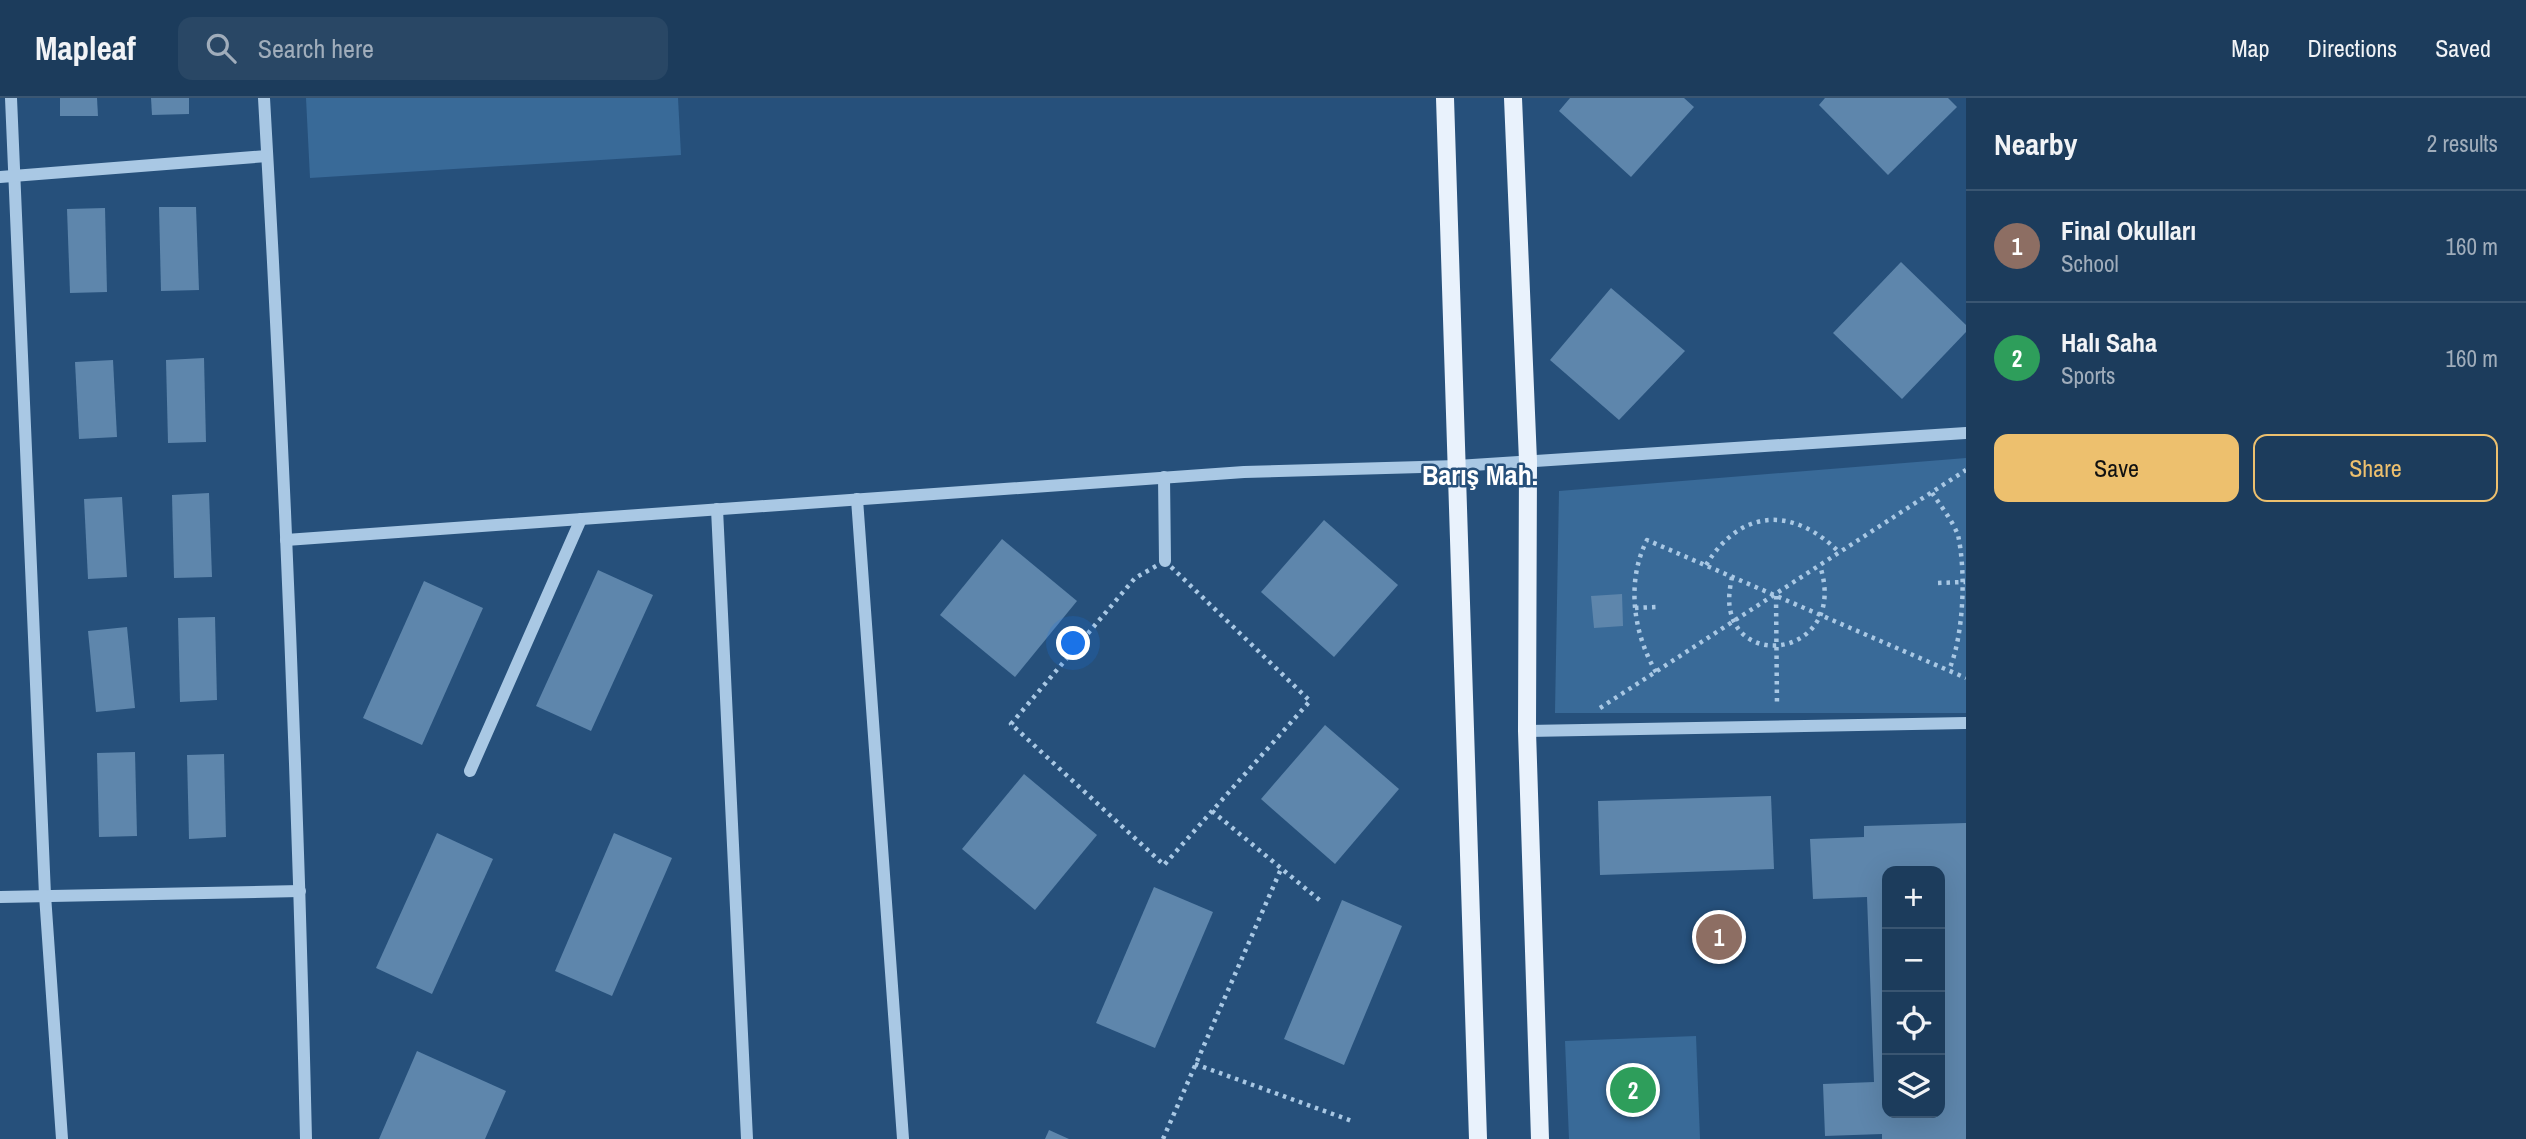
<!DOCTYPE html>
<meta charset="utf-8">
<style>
body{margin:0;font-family:"Archivo Narrow",sans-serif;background:#294765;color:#f1f3f6}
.controls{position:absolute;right:21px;bottom:21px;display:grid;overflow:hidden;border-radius:14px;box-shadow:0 7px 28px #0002}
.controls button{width:63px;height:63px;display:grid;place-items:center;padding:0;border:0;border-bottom:2px solid #3a5672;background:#1c3c5c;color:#f1f3f6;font:35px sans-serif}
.you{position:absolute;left:1074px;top:546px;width:24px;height:24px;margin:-18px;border:5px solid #fff;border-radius:50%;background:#1a73e8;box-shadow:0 0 0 10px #1a73e833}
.badge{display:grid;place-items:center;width:46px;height:46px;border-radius:50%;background:#edc06e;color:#fff;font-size:23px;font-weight:700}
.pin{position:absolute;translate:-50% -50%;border:4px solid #fff;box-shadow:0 2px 7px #0006}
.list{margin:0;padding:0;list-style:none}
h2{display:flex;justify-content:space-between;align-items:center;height:91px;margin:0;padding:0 28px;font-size:30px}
h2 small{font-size:23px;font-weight:400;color:#a0adbb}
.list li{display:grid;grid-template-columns:46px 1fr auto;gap:21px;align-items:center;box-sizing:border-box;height:112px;padding:0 28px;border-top:2px solid #3a5672}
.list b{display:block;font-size:26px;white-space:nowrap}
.list p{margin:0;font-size:23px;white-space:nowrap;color:#a0adbb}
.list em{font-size:23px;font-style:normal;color:#a0adbb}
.actions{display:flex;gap:14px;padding:21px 28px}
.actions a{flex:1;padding:16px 0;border:2px solid #edc06e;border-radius:14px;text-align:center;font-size:24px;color:#edc06e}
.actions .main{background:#edc06e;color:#111}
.icon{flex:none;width:38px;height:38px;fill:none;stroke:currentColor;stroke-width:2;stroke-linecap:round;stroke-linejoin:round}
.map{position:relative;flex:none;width:1966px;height:1041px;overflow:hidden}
header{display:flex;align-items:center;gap:42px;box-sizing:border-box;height:98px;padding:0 35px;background:#1c3c5c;border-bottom:2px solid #3a5672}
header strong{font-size:33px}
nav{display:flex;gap:38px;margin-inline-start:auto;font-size:24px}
.search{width:490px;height:63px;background:#294765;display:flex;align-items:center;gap:18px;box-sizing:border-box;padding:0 24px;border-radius:14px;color:#a0adbb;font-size:26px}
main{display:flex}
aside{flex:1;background:#1c3c5c}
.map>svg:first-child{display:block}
.green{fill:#396a98}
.building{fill:#5e86ac;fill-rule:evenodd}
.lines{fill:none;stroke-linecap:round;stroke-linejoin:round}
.path{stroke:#a9c8e4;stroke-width:4.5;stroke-dasharray:3.5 5;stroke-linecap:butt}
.minor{stroke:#a9c8e4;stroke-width:12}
.major{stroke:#e9f2fc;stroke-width:18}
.labels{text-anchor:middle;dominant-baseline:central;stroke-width:5;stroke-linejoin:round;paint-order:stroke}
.district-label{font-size:28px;font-weight:bold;fill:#fff;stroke:#26507b}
</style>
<header>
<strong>Mapleaf</strong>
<div class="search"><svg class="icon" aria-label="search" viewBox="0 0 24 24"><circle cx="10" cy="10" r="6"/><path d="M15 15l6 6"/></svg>Search here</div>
<nav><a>Map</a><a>Directions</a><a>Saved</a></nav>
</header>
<main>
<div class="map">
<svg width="1966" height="1041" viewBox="0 0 1966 1041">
<rect width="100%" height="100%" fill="#26507b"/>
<!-- green -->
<g class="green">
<polygon points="306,0 678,0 681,57 310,80"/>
<polygon points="1966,360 1966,615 1555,615 1559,393"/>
<polygon points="1696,938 1700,1041 1569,1041 1565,943"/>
</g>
<!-- building -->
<g class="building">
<polygon points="60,0 97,0 98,18 60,18"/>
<polygon points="151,0 189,0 189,16 152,17"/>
<polygon points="1570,0 1684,0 1694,9 1631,79 1559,13"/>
<polygon points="1825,0 1948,0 1957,9 1888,77 1819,7"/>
<polygon points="159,109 196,109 199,192 161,193"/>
<polygon points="105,110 107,194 70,195 67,111"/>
<polygon points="1901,164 1966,227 1966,234 1902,301 1833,235"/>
<polygon points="1611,190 1685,253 1619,322 1550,262"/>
<polygon points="204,260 206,344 168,345 166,262"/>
<polygon points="113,262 117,339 79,341 75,264"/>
<polygon points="209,395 212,479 174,480 172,397"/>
<polygon points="122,399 127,479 88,481 84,401"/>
<polygon points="1324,422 1398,487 1334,559 1261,494"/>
<polygon points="1002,441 1077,503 1015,579 940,517"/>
<polygon points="598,472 653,497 591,633 536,608"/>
<polygon points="424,483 483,510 422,647 363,620"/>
<polygon points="1622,496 1623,528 1594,530 1591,498"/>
<polygon points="215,519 217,602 180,604 178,520"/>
<polygon points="127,529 135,610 96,614 88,533"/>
<polygon points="1325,627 1399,691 1335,766 1261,701"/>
<polygon points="135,654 137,738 99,739 97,655"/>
<polygon points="224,656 226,739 189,741 187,657"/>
<polygon points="1024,676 1097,737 1035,812 962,751"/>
<polygon points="1771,698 1774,771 1600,777 1598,703"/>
<path d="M1966,725v316h-84v-5l-57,2 -2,-52 51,-2 -7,-185 -54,2 -3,-60 54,-2v-11zM1887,773h53v242h-53z"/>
<polygon points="437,735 493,761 432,896 376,870"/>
<polygon points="614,735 672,760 612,898 555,873"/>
<polygon points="1154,789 1213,814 1155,950 1096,925"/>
<polygon points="1342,802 1402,828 1344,967 1284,941"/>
<polygon points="417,953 506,993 485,1041 379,1041"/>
<polygon points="1049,1032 1069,1041 1045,1041"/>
</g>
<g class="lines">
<!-- path -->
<g class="path">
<path d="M1932,395c9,13 20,27 26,42 8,36 6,100 -9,135"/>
<polygon points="1165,463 1310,603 1164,767 1011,626 1135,480"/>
<path d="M1706,467c36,-58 88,-58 134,-12"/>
<path d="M1732,479c-2,10 -4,21 -2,32 11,63 118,42 90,-43"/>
<polyline points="1938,485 1965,484"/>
<polyline points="1776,498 1777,608"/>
<polyline points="1635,510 1656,509"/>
<path d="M1656,574c-23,-39 -30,-91 -9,-132l319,138"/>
<polyline points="1600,610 1966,372"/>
<polyline points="1212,713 1323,805"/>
<polyline points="1195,966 1352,1023"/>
<polyline points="1163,1041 1281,771"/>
</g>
<!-- minor -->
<g class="minor">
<polyline points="11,0 45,797 62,1041"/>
<path d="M264,0c20,347 34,694 42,1041"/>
<polyline points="0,79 267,58"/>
<polyline points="1164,379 1165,463"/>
<polyline points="857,401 903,1041"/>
<polyline points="717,411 747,1041"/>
<polyline points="286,442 1244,374 1457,368 1966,335"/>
<polyline points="1527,633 1966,625"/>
<polyline points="470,673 581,421"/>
<polyline points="0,799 300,793"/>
</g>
<!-- major -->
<g class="major">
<polyline points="1445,0 1478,1041"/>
<polyline points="1513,0 1528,363 1527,633 1540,1041"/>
</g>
</g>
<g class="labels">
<!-- district labels -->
<g class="district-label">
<text x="1480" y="377">Barış Mah.</text>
</g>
</g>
</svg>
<div class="controls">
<button>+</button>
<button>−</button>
<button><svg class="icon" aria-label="locate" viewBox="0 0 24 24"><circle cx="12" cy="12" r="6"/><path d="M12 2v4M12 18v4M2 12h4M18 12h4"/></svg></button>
<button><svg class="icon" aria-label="layers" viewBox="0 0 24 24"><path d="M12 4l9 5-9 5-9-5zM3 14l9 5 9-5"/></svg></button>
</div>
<div class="you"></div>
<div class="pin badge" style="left:1719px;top:839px;background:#8d6e63">1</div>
<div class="pin badge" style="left:1633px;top:992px;background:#2e9e5b">2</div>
</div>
<aside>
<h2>Nearby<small>2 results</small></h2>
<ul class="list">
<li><span class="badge" style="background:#8d6e63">1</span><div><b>Final Okulları</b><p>School</p></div><em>160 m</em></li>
<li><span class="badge" style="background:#2e9e5b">2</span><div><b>Halı Saha</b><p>Sports</p></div><em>160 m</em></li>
</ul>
<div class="actions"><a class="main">Save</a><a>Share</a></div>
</aside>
</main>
